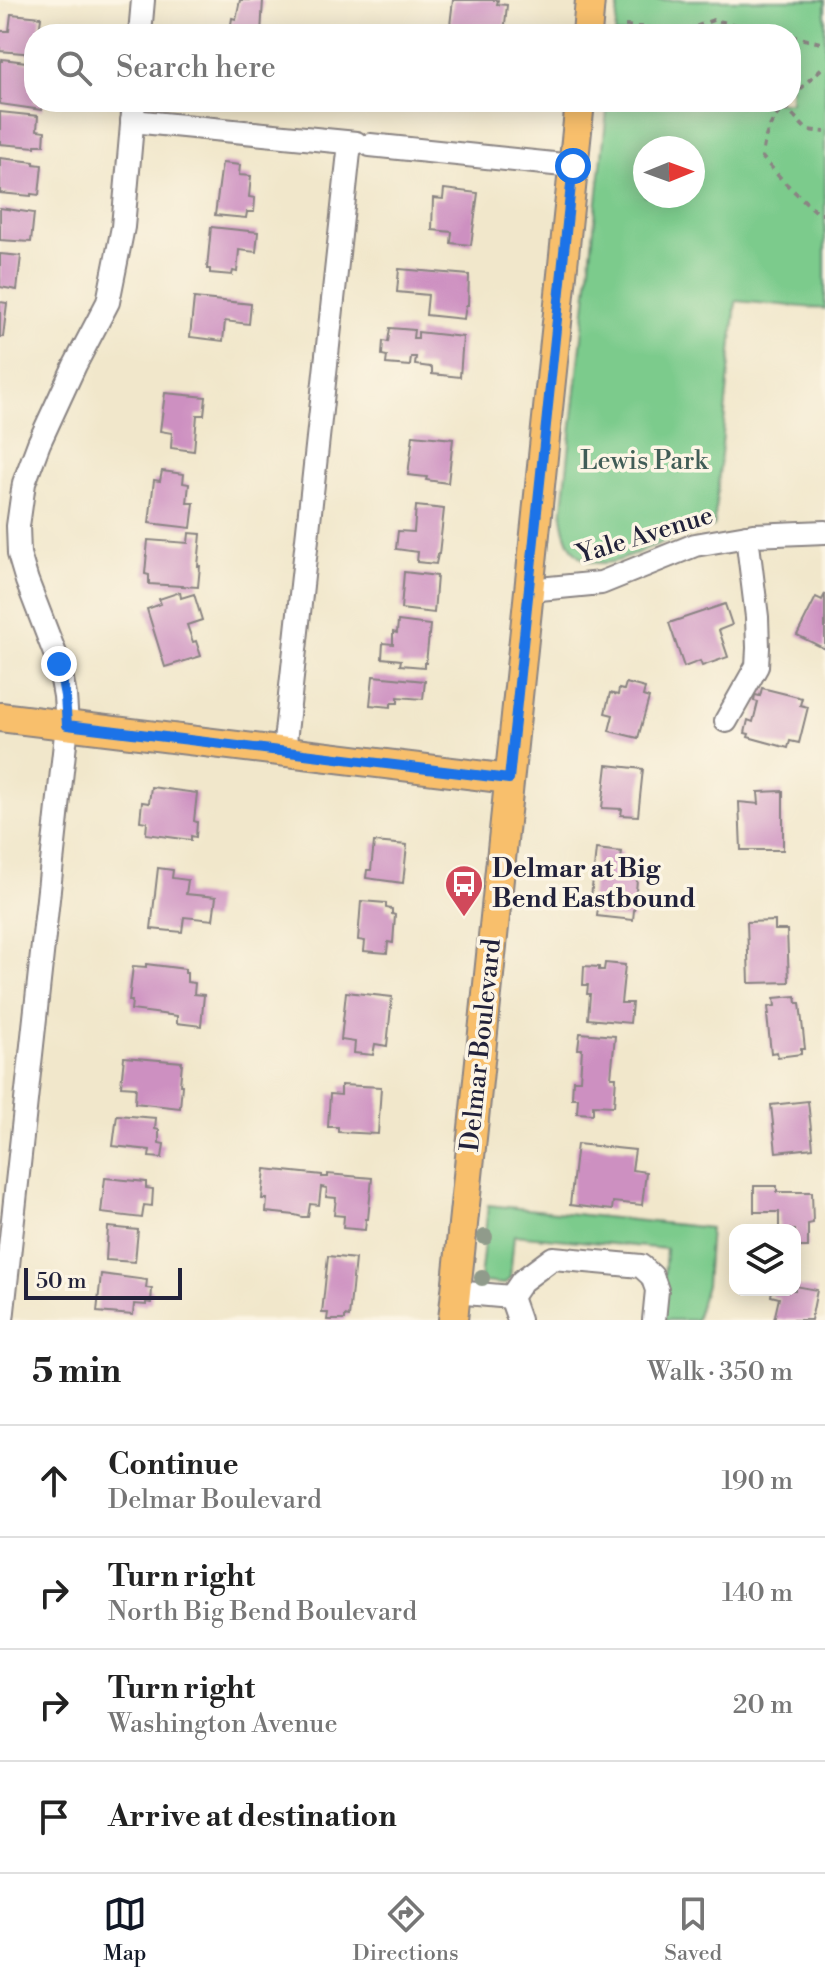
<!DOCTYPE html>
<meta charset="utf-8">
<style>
body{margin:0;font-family:"Libre Bodoni",serif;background:#f2f2f2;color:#222}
.controls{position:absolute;right:24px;bottom:24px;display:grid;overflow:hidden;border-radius:16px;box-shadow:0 4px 20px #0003}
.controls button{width:72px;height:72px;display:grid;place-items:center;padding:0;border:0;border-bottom:2px solid #e0e0e0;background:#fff;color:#222;font:40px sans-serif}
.compass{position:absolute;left:633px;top:136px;width:72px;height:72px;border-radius:50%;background:#fff;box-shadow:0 4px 20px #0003;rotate:89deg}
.scale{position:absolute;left:24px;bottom:20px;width:158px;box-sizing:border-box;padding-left:8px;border:4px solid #22223b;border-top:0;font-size:22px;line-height:28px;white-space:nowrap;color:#22223b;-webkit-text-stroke:6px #fcf5e5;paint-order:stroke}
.stop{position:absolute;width:24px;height:24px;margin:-18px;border:6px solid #1a73e8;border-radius:50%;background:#fff}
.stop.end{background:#1a73e8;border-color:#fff;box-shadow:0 2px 8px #0008}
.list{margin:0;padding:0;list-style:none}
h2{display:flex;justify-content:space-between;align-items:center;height:104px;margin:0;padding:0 32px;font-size:34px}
h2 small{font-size:26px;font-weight:400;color:#767676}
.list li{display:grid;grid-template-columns:52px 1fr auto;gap:24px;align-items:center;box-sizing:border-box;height:112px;padding:0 32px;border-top:2px solid #e0e0e0}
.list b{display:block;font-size:30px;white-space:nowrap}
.list p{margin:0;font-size:26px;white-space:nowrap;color:#767676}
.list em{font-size:26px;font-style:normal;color:#767676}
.icon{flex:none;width:44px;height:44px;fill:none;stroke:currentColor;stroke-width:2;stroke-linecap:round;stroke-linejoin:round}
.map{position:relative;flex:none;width:825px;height:1320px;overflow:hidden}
.search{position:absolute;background:#fff;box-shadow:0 4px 20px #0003;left:24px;right:24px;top:24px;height:88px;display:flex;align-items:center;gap:20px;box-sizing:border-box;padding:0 28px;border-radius:32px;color:#767676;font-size:30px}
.sheet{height:552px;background:#fff}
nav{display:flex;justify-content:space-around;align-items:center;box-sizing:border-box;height:112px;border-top:2px solid #e0e0e0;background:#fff;font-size:22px;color:#767676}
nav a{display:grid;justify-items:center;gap:4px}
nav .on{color:#111827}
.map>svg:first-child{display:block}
.green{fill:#7bcb8c;stroke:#4e7664;stroke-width:2;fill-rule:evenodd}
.building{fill:#cd90c1}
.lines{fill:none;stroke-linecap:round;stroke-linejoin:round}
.minor-casing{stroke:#8a8483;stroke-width:26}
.major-casing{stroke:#8a8483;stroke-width:32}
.path{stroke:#8a8483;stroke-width:4;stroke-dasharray:6 6;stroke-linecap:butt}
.minor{stroke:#fff;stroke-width:22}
.major{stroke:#f8bf6c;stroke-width:28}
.tree{fill:#909b8b}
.route{stroke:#1a73e8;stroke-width:10}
.labels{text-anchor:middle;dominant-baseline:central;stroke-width:7;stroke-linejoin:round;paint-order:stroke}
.park-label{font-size:26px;fill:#415d57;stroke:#fcf5e5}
.street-label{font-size:26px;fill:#22223b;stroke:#fcf5e5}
.poi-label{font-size:26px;font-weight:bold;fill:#22223b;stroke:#fcf5e5;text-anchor:start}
</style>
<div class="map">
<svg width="825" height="1320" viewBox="0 0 825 1320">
<rect width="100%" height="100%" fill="#fcf5e5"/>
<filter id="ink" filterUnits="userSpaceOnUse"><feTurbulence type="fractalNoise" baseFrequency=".0125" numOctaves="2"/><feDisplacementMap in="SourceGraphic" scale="16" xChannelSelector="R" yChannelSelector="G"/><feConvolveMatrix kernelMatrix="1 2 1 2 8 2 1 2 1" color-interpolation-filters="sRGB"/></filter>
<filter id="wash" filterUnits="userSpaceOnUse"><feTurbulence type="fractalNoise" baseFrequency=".006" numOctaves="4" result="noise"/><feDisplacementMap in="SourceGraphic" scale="32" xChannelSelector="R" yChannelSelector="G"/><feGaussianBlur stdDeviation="1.8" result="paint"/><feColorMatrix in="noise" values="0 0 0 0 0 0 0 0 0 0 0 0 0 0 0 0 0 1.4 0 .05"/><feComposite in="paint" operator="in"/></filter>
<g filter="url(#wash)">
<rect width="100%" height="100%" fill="#f1e7cb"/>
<!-- green -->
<g class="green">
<path d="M619,0h206v309l-89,-8 -22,225c-22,7 -44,14 -66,22 -9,4 -19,9 -28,12 -39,11 -53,-9 -58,-44l46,-414h183v-68h-176zM645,148h48v48h-48z"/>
<polygon points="488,1205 710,1228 706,1285 696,1320 661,1320 666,1249 514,1235 510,1278 504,1284 483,1282 480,1280"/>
</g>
<g id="blocks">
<!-- building -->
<g class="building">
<polygon points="240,0 263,0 261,34 235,34 235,32 230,31 232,18 236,19"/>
<polygon points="453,0 498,0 497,4 507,5 504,34 449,34"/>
<polygon points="11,14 41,17 39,34 34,34 34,54 0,51 0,31 9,31"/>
<polygon points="2,59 34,63 34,102 42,102 42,110 0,104 0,61 2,61"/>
<polygon points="0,112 38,116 37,130 45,131 44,145 35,145 35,147 0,144"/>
<polygon points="0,158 34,162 34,164 42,165 39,195 31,194 31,196 0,193"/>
<polygon points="222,163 240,165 239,175 251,176 249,197 255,198 254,212 247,212 246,218 215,215"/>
<polygon points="444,189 478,193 471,245 451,243 452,232 432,230 433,198 443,199"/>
<polygon points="0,208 34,213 31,242 0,240"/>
<polygon points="211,227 258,232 256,252 239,250 237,272 233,271 232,275 210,273 210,269 207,269"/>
<polygon points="0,254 21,256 17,290 0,287"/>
<polygon points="399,269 469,275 468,305 466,305 464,319 426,315 428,295 397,292"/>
<polygon points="194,298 251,304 249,324 225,321 223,341 190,337"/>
<polygon points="0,302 7,303 3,337 0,337"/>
<polygon points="390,328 414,330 413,338 418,338 418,332 463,337 460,377 432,374 432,369 430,367 415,365 416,357 411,357 410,366 386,364 387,356 382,355 383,341 388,342"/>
<polygon points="165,393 206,397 204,415 197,415 194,451 171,448 172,433 160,431"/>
<polygon points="413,435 453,439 448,483 426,480 427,477 408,475"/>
<polygon points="162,471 184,474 183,483 189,484 187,503 194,503 191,528 149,523 154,480 160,481"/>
<polygon points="416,506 444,509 439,554 438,554 436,564 417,562 418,552 396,549 398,531 414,532"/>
<polygon points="189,533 201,534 198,566 200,566 198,587 149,584 149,575 145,574 148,540 188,543"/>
<polygon points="404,572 437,576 434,613 401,609"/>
<polygon points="180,592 181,598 194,594 202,620 187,625 193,642 196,641 201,656 165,667 147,609 161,604 159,599"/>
<polygon points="825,594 825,649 797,635 816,597 822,600"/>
<polygon points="725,604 732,625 719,630 728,657 702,666 700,661 684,667 669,623"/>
<polygon points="398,621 430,625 426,663 424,663 424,667 400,665 401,660 382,658 383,643 393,644 393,632 397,633"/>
<polygon points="373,676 425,681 423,699 398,697 398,703 391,703 391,707 370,705"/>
<polygon points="626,683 645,688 643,696 649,698 638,738 609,731 613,715 605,713 610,693 618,695 619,689 624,690"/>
<polygon points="762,688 802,698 800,705 808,707 799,743 790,741 788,748 748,737 749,734 745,733 748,720 753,722 758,702 754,701 755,695 760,696"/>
<polygon points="607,765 643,769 638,816 621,815 622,809 602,808"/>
<polygon points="151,787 197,793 194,821 197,822 196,837 191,836 191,840 146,834 147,822 140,821 142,802 149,803"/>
<polygon points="783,791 783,850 741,850 739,802 759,804 758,792"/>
<polygon points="374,842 407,845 403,883 366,878 367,870 371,870"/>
<polygon points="596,849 622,852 621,860 639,861 633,920 597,916 599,899 591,898"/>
<polygon points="158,868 173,870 172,878 188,880 186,894 216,897 213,920 184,917 182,932 151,929"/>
<polygon points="361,901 386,903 386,908 392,909 392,914 395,915 393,943 388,942 387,953 364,951 365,941 358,940"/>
<polygon points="775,921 775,930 787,930 789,982 749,983 747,922"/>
<polygon points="605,963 625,965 621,1003 632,1003 630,1023 588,1019 590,994 587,994 588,985 583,985 584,966 599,967 599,970 604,970"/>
<polygon points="146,964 185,969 185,973 187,973 187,982 195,983 194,994 204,995 201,1026 177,1023 177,1016 131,1010 132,1001 129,1001 133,966 146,967"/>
<polygon points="346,992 392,997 387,1046 375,1044 373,1055 354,1053 355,1042 341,1040"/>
<polygon points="796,996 797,1003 800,1003 805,1049 801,1049 801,1054 778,1057 777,1052 771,1053 767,1015 769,1015 768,1007 775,1006 774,998"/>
<polygon points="580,1033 615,1036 611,1077 616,1077 614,1106 593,1105 593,1114 577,1113 578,1098 572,1098 573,1080 580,1080 582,1049 578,1049"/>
<polygon points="124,1057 182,1062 180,1085 182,1085 180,1108 135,1103 136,1087 121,1086"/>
<polygon points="341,1085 381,1087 378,1134 338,1132 338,1127 328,1127 330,1094 341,1095"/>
<polygon points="808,1101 813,1148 776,1152 771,1105"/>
<polygon points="117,1115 156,1118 155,1129 159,1130 159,1143 164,1144 162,1158 149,1157 150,1150 113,1146"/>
<polygon points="577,1144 635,1150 632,1170 646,1172 642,1205 613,1202 612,1210 570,1205"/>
<polygon points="265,1169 322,1175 322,1177 328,1177 328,1174 372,1178 368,1219 366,1219 365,1230 343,1228 344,1216 334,1215 336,1198 326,1197 327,1188 321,1187 319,1205 310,1204 308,1217 302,1217 295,1215 266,1212 267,1199 262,1199"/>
<polygon points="105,1178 146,1182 146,1188 153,1189 152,1206 144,1205 142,1218 101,1213"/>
<polygon points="754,1186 777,1186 777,1192 812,1192 813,1223 808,1224 808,1247 795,1247 795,1230 779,1230 779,1212 754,1212"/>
<polygon points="108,1227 138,1230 135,1262 106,1260"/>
<polygon points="328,1256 355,1259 349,1317 345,1316 345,1320 327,1320 328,1313 322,1313"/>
<polygon points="101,1274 147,1280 146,1288 152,1289 151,1303 146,1302 146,1305 134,1304 133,1315 97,1312"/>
<polygon points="795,1286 817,1290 811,1320 774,1320 779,1298 771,1296 772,1290 795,1290"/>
</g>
</g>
</g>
<g filter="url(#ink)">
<use href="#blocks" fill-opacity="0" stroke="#8a8483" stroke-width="2"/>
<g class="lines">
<defs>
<g id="minor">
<polyline points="140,34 143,0"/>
<polyline points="132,121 356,143"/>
<polyline points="370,145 573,166"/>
<polyline points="529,590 601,583 695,545 753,535 825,532"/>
<polyline points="726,721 757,666 758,648 757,617 747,536"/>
<polyline points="284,751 350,143"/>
<polyline points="455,1292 511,1297"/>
<polyline points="511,1297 522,1281 553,1258 641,1266 652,1276 657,1290 654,1320"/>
<polyline points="511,1297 519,1320"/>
<polyline points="2,1320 67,725 65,696 59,664 27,581 19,554 18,526 24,483 39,443 75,365 108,302 123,227 134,102"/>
</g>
<g id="major">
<polyline points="587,34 590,0"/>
<polyline points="0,717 509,779"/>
<polyline points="453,1320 580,102"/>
</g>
</defs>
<!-- minor casing -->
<use href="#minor" class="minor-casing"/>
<!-- major casing -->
<use href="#major" class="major-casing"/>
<!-- path -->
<g class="path">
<polyline points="625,26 665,29 690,29 713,20 780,34"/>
<polyline points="791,36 825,44"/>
<polyline points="791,98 825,65"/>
<path d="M787,102c-16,19 -22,30 -25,55l22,25 35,32h6"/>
<polyline points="784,106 807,130 825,132"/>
</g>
<!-- minor -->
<use href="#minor" class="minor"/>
<!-- major -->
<use href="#major" class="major"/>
</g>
<!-- trees -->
<g class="tree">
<circle cx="485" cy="1237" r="8"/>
<circle cx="482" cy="1278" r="8"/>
</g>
</g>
<g class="lines" filter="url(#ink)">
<!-- route -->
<polyline class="route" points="59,664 65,696 67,725 509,779 573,166"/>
</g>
<!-- icons -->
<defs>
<symbol id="bus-pin" viewBox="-11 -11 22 30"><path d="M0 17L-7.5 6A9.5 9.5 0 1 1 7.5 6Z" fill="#d1495b" stroke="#fcf5e5"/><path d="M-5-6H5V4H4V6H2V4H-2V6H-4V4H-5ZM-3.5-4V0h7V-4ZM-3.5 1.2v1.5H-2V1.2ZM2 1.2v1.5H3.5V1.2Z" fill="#fff"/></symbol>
</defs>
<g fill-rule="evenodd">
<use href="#bus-pin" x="442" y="862" width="44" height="60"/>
</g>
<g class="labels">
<!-- park labels -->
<g class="park-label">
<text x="644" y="461">Lewis Park</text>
</g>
<!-- street labels -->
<g class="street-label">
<text transform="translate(645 535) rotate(-17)">Yale Avenue</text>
<text transform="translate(481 1045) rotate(-84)">Delmar Boulevard</text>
</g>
<!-- poi labels -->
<g class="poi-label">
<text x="492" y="869">Delmar at Big<tspan x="492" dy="30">Bend Eastbound</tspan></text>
</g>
</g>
</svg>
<div class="controls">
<button><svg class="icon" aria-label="layers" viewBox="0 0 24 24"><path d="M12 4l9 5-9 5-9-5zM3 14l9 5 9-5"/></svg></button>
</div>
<svg class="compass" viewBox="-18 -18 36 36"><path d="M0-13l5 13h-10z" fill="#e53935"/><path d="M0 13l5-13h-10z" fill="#767676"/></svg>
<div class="scale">50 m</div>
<div class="stop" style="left:573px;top:166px"></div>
<div class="stop end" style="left:59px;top:664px"></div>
<div class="search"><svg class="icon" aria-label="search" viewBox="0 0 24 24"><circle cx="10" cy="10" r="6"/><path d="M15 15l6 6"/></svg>Search here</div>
</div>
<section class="sheet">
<h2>5 min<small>Walk · 350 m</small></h2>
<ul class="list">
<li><svg class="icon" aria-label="ahead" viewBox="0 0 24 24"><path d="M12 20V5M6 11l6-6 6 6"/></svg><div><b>Continue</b><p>Delmar Boulevard</p></div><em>190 m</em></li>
<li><svg class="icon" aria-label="right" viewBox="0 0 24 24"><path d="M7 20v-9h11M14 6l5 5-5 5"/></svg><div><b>Turn right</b><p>North Big Bend Boulevard</p></div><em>140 m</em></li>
<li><svg class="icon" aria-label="right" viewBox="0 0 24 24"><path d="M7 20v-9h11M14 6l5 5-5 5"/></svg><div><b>Turn right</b><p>Washington Avenue</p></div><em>20 m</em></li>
<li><svg class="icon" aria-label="arrive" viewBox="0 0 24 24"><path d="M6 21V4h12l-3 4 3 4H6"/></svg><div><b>Arrive at destination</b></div></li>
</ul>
</section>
<nav>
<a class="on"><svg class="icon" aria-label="map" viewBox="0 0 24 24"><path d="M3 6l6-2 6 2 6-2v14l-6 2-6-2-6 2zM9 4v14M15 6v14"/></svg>Map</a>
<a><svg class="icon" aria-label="directions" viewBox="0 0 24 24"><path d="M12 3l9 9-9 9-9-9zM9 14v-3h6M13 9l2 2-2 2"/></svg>Directions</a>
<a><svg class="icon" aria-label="saved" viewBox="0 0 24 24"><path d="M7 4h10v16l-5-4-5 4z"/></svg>Saved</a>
</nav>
